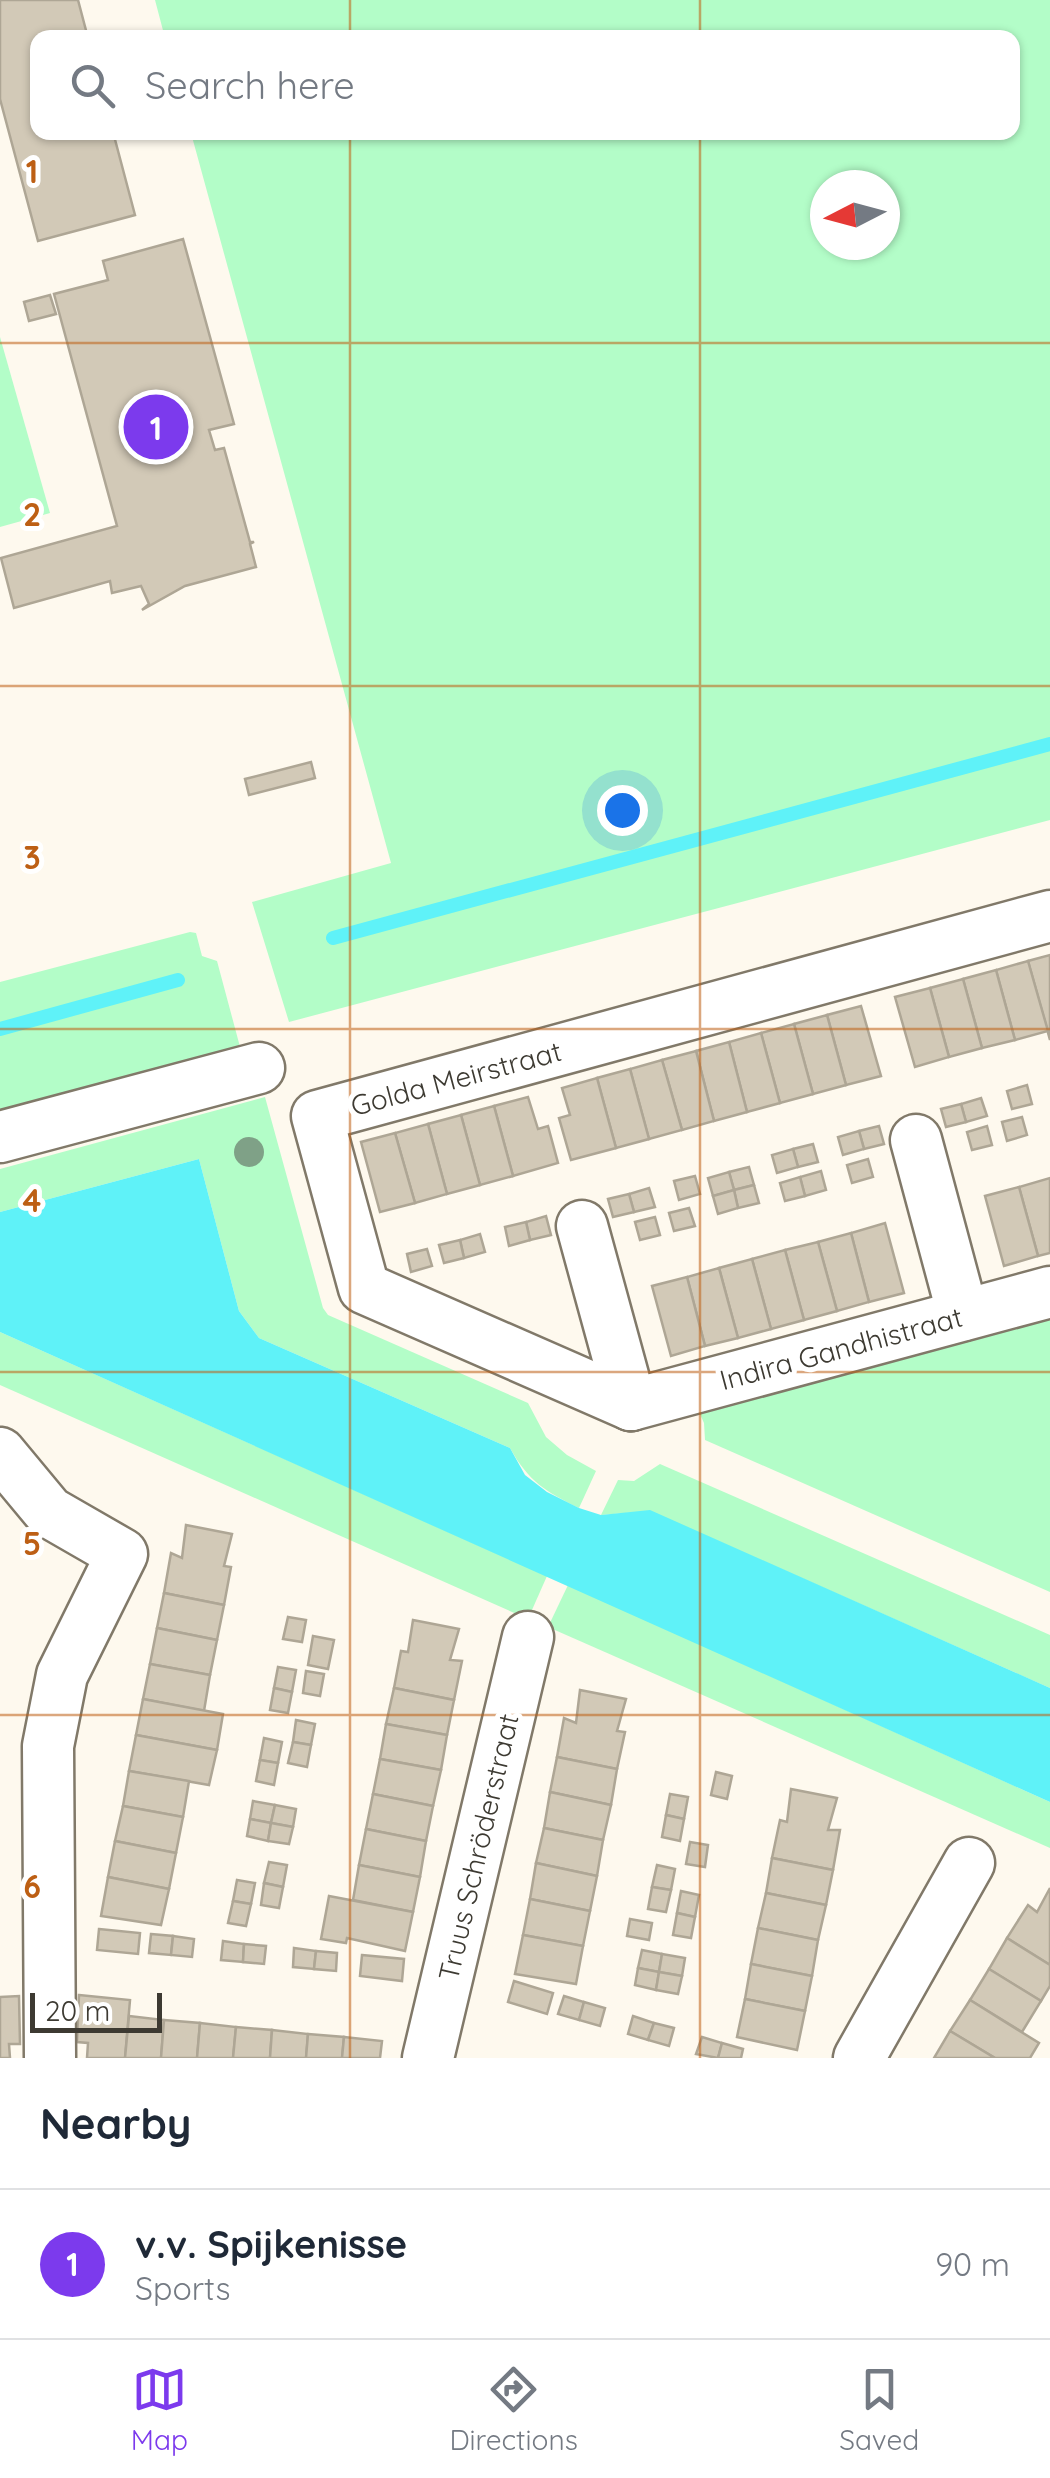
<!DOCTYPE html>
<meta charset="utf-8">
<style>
body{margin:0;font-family:Quicksand,sans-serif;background:#f2f2f3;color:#1f2937}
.compass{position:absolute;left:810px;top:170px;width:90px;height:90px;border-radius:50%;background:#fff;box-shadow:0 2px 8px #0004;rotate:264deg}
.scale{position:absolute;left:30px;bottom:25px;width:132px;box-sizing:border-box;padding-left:10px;border:5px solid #3d3a32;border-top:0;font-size:28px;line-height:35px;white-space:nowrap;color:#3d3a32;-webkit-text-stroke:8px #fff;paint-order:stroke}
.you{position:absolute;left:622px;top:810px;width:35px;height:35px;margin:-25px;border:8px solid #fff;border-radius:50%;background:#1a73e8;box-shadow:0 0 0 15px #1a73e833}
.badge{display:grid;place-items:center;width:65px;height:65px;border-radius:50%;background:#7c3aed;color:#fff;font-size:32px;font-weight:700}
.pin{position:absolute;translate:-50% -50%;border:5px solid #fff;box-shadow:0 2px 10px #0006}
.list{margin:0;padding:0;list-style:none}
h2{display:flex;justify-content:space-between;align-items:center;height:130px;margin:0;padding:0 40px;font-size:42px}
h2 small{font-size:32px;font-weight:400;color:#747a83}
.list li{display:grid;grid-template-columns:65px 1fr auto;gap:30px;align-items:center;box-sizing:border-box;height:150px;padding:0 40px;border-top:2px solid #e0e1e3}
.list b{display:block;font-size:38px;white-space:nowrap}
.list p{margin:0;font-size:32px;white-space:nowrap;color:#747a83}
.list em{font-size:32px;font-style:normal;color:#747a83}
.icon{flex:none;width:55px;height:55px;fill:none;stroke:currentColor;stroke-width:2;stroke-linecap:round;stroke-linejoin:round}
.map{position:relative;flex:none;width:1050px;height:2058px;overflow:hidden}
.search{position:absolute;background:#fff;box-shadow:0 2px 8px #0004;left:30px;right:30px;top:30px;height:110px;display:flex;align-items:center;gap:25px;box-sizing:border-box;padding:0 35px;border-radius:20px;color:#747a83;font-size:38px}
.sheet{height:280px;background:#fff}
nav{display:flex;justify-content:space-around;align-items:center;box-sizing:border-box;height:140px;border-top:2px solid #e0e1e3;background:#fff;font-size:28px;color:#747a83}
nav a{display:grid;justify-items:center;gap:5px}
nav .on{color:#7c3aed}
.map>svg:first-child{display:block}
.green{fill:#b3fdc8;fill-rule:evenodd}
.water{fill:#5ff2f8}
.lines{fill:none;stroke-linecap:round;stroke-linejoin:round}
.stream{stroke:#5ff2f8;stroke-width:14}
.building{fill:#d2c9b7;stroke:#aea695;stroke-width:2.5}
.minor-casing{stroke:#817969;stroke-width:55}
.minor{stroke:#fff;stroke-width:50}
.tree{fill:#7fa187}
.grid{fill:none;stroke:#bd5f14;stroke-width:2.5;stroke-opacity:0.55}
.labels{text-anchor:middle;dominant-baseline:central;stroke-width:10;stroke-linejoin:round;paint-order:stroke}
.street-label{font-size:28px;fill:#3d3a32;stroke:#fff}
.grid-label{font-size:32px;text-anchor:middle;font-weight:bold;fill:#bd5f14;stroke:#fff;stroke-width:10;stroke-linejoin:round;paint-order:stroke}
</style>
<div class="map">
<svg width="1050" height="2058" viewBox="0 0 1050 2058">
<rect width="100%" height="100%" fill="#fef9ee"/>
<!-- green -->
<g class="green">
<path d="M155,0h895v820l-761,202 -37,-120 139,-39 -200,-730 821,-1v-94h-847zM825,185h60v60h-60z"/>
<polygon points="0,337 50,513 0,527"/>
<polygon points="190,932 196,933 202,956 217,961 243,1058 0,1125 0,982"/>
<path d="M265,1097l58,211 5,7 200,88 18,34 21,18 29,16 -17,37c-34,-17 -50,-26 -69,-60l-251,-110 -20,-27 -40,-152 -199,53v-43z"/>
<polygon points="1050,1316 1050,1592 705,1440 704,1423 696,1405"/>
<polygon points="0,1332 547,1576 528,1619 0,1385"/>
<polygon points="660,1464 1050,1635 1050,1688 650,1511 601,1515 618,1480 634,1481"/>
<polygon points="568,1585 1050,1802 1050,1848 548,1627"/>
</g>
<!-- water -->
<polygon class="water" points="199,1159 239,1311 259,1338 510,1448 525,1475 547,1492 579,1508 601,1515 650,1510 1050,1688 1050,1802 0,1332 0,1212"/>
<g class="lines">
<!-- stream -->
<g class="stream">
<polyline points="333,938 1050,744"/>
<polyline points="0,1029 178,980"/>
</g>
</g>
<!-- building -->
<g class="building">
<polygon points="0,0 78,0 88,38 38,38 38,132 113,132 135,215 38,241 0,99"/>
<polygon points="183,239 234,424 209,430 215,450 224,448 250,542 254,542 250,544 256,567 185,586 142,610 149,604 141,586 112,593 110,581 14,608 1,558 117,526 54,294 108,280 103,261"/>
<polygon points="50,295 56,314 29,321 24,302"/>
<polygon points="311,762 315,778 249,795 245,779"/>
<polygon points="1050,955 1050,1040 1028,961"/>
<polygon points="1028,961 1048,1031 1015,1040 996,970"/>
<polygon points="996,970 1015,1040 982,1048 963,979"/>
<polygon points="963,979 982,1048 949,1057 930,988"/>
<polygon points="930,988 949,1057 915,1067 895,997"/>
<polygon points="861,1006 881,1076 846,1085 827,1015"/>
<polygon points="827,1015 846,1085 813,1094 794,1024"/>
<polygon points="794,1024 813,1094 780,1103 761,1033"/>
<polygon points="761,1033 780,1103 747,1112 729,1042"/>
<polygon points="729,1042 747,1112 714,1121 696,1051"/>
<polygon points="696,1051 714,1121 682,1130 662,1060"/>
<polygon points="662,1060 682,1130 649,1139 630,1069"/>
<polygon points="630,1069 649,1139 616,1148 597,1078"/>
<polygon points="597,1078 616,1148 571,1160 559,1118 570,1115 562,1088"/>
<polygon points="1027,1085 1032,1104 1012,1109 1007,1091"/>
<polygon points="528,1097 538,1129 548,1126 558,1163 513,1176 494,1106"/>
<polygon points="981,1098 987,1116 966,1122 961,1104"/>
<polygon points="961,1104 966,1122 946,1127 941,1109"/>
<polygon points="494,1106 513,1176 480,1185 461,1115"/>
<polygon points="461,1115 480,1185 447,1194 428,1124"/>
<polygon points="1022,1117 1027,1135 1007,1141 1002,1122"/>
<polygon points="428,1124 447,1194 415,1203 395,1133"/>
<polygon points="879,1126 884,1144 864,1149 859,1131"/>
<polygon points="987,1126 992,1145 972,1150 967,1132"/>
<polygon points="859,1131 864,1149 843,1155 838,1137"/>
<polygon points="395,1133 415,1203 380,1212 361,1142"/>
<polygon points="813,1144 818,1162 798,1167 793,1149"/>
<polygon points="793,1149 798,1167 777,1173 772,1155"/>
<polygon points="868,1159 873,1177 852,1183 847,1165"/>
<polygon points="749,1167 754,1185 734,1190 729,1172"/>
<polygon points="821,1171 826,1190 805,1196 800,1177"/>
<polygon points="729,1172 734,1190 713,1196 708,1178"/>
<polygon points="695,1176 700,1194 679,1200 674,1181"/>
<polygon points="800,1177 805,1196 785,1201 780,1183"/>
<polygon points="1050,1178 1050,1253 1038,1256 1019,1187"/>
<polygon points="754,1185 759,1203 738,1208 734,1190"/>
<polygon points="1019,1187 1038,1256 1004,1266 985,1196"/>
<polygon points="649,1188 655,1207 634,1212 629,1194"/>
<polygon points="734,1190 738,1208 718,1214 713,1196"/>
<polygon points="629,1194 634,1212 613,1217 608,1199"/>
<polygon points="689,1208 695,1226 674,1231 669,1213"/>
<polygon points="546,1216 551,1235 530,1240 526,1222"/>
<polygon points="655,1217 660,1235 640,1240 635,1222"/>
<polygon points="526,1222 530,1240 509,1246 505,1227"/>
<polygon points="885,1223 904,1293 869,1302 851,1233"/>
<polygon points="851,1233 869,1302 837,1311 818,1242"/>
<polygon points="480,1234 485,1252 464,1258 460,1240"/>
<polygon points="460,1240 464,1258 444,1263 439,1245"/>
<polygon points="818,1242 837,1311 804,1320 785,1250"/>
<polygon points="427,1249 432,1266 411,1272 407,1254"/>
<polygon points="785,1250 804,1320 771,1329 752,1259"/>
<polygon points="752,1259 771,1329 738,1338 719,1268"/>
<polygon points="719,1268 738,1338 705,1346 687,1277"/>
<polygon points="687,1277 705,1346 671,1356 652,1286"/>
<polygon points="186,1525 232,1534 224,1566 231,1567 224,1605 164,1593 171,1553 182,1558"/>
<polygon points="164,1593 224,1605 217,1640 157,1628"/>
<polygon points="288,1617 306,1620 302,1642 283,1639"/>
<polygon points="413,1620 459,1629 450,1660 462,1661 454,1700 394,1688 401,1651 408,1652"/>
<polygon points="157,1628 217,1640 210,1675 150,1664"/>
<polygon points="313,1636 334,1640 328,1669 308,1665"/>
<polygon points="150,1664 210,1675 204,1711 143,1699"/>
<polygon points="278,1667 296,1670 292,1692 274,1688"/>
<polygon points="306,1671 324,1674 320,1696 303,1693"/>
<polygon points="274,1688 292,1692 288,1713 270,1710"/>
<polygon points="394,1688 454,1700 447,1735 386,1724"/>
<polygon points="580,1690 626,1699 617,1731 625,1732 617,1769 557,1757 564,1718 576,1723"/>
<polygon points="143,1699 223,1714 217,1750 136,1735"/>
<polygon points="296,1720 315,1724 311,1745 293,1742"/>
<polygon points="386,1724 447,1735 441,1770 380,1759"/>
<polygon points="136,1735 217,1750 209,1785 129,1771"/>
<polygon points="264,1738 282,1742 278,1763 260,1760"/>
<polygon points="293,1742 311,1745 307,1767 288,1763"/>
<polygon points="557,1757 617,1769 611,1805 550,1792"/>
<polygon points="380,1759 441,1770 433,1806 373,1794"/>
<polygon points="260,1760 278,1763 274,1785 256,1781"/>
<polygon points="129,1771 189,1781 183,1817 123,1806"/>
<polygon points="716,1772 732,1776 727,1799 711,1795"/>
<polygon points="791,1789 837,1798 828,1830 840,1830 833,1870 772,1858 780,1820 787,1822"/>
<polygon points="550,1792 611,1805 603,1840 544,1828"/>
<polygon points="373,1794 433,1806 426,1841 366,1829"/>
<polygon points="670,1794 688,1797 684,1819 666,1815"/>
<polygon points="253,1801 275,1805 271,1823 250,1819"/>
<polygon points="275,1805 296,1809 293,1827 271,1823"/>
<polygon points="123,1806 183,1817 176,1853 115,1841"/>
<polygon points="666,1815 684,1819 680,1841 662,1837"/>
<polygon points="250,1819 271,1823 268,1841 247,1836"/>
<polygon points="271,1823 293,1827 289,1844 268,1841"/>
<polygon points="544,1828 603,1840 597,1876 536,1863"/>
<polygon points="366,1829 426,1841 420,1877 359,1865"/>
<polygon points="115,1841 176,1853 169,1889 108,1877"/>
<polygon points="690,1842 708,1845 705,1867 686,1864"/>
<polygon points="772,1858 833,1870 826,1905 766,1893"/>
<polygon points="269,1862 287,1865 283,1887 264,1883"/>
<polygon points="536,1863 597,1876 590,1911 530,1899"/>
<polygon points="359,1865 420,1877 413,1912 353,1900"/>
<polygon points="657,1865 675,1869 671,1890 652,1887"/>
<polygon points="108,1877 169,1889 161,1925 101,1916"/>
<polygon points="237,1880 255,1883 251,1904 233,1901"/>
<polygon points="264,1883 283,1887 279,1908 261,1905"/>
<polygon points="652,1887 671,1890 666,1912 648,1909"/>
<polygon points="1050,1888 1050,1965 1007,1938 1028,1905 1037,1912"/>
<polygon points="681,1891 699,1895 695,1917 677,1913"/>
<polygon points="766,1893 826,1905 818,1940 758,1928"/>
<polygon points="329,1896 413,1912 405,1951 347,1938 346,1943 321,1939"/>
<polygon points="530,1899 590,1911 583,1946 523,1935"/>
<polygon points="233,1901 251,1904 246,1926 228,1923"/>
<polygon points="677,1913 695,1917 691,1938 673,1935"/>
<polygon points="630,1919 652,1923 649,1940 627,1936"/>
<polygon points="758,1928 818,1940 812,1976 751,1964"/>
<polygon points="99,1929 140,1933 138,1954 97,1950"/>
<polygon points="151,1934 173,1936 171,1955 149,1953"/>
<polygon points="523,1935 583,1946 576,1984 515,1974"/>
<polygon points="173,1936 194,1939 192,1957 171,1955"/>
<polygon points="1007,1938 1050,1965 1050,1986 1041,2001 989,1969"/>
<polygon points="223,1941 244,1944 243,1962 221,1960"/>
<polygon points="244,1944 266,1946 264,1964 243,1962"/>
<polygon points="294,1948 316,1951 314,1969 293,1967"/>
<polygon points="642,1950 662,1954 659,1972 638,1968"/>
<polygon points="316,1951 337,1953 336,1971 314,1969"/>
<polygon points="662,1954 685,1958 682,1976 659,1972"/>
<polygon points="362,1955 404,1959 402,1981 360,1976"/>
<polygon points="751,1964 812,1976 805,2011 745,1999"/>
<polygon points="638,1968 659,1972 656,1990 635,1985"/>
<polygon points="989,1969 1041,2001 1022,2032 970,2000"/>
<polygon points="659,1972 682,1976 678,1994 656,1990"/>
<polygon points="514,1981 553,1993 547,2014 508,2002"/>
<polygon points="79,1995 130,2000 125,2058 87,2058 88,2043 77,2042"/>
<polygon points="19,1996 20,2044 9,2044 10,2058 0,2058 0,1997"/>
<polygon points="564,1996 584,2002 579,2020 558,2014"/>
<polygon points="745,1999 805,2011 797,2050 737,2037"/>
<polygon points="970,2000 1039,2043 1030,2058 995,2058 950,2031"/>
<polygon points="584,2002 605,2008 600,2026 579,2020"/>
<polygon points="129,2016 164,2020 161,2058 125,2058"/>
<polygon points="633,2016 654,2023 648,2040 628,2034"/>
<polygon points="164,2020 200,2023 197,2058 161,2058"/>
<polygon points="200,2023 236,2027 233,2058 197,2058"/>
<polygon points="654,2023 674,2028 669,2046 648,2040"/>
<polygon points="236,2027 272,2030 270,2058 233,2058"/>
<polygon points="272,2030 308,2034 306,2058 270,2058"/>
<polygon points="950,2031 995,2058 934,2058"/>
<polygon points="308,2034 344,2037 342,2058 306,2058"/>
<polygon points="344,2037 382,2041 380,2058 342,2058"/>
<polygon points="702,2037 722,2043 718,2058 696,2054"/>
<polygon points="722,2043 743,2049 741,2058 718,2058"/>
</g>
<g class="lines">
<defs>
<g id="minor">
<polyline points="0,1137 259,1068"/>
<polyline points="916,1140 963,1315"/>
<polyline points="582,1226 631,1405"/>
<polyline points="631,1405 364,1288 317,1116 1050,916"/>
<polyline points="631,1405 1050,1292"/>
<polyline points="0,1453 49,1512 122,1554 62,1675 48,1746 50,2058"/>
<polyline points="428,2058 528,1637"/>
<polyline points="859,2058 969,1863"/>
</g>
</defs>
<!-- minor casing -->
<use href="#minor" class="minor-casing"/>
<!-- minor -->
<use href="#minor" class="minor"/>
</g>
<!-- trees -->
<circle class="tree" cx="249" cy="1152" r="15"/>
<!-- grid -->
<path class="grid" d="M350,0v38M700,0v38M350,132v1926M700,132v1926M0,343h1050M0,686h1050M0,1029h1050M0,1372h1050M0,1715h1050"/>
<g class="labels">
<!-- street labels -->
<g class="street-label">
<text transform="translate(456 1078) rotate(-15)">Golda Meirstraat</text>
<text transform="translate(841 1348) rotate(-15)">Indira Gandhistraat</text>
<text transform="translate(478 1847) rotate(-77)">Truus Schröderstraat</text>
</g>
</g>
<g class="grid-label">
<text x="32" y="183">1</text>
<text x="32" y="526">2</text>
<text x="32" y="869">3</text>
<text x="32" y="1212">4</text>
<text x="32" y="1555">5</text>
<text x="32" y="1898">6</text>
</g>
</svg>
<svg class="compass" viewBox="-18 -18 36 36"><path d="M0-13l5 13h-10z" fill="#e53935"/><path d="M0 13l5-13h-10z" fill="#747a83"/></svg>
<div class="scale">20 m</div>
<div class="you"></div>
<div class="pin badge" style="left:156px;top:427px">1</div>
<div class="search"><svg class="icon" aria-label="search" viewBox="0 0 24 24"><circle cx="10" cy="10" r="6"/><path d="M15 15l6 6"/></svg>Search here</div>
</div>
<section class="sheet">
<h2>Nearby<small></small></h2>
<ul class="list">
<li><span class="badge">1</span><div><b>v.v. Spijkenisse</b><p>Sports</p></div><em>90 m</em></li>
</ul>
</section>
<nav>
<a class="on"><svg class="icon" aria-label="map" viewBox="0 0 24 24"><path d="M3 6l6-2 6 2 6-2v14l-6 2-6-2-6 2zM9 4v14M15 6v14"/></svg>Map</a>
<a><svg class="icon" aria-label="directions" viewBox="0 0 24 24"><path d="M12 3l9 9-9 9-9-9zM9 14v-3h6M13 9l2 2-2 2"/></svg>Directions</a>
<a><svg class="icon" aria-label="saved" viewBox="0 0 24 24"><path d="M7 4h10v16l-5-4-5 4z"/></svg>Saved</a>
</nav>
